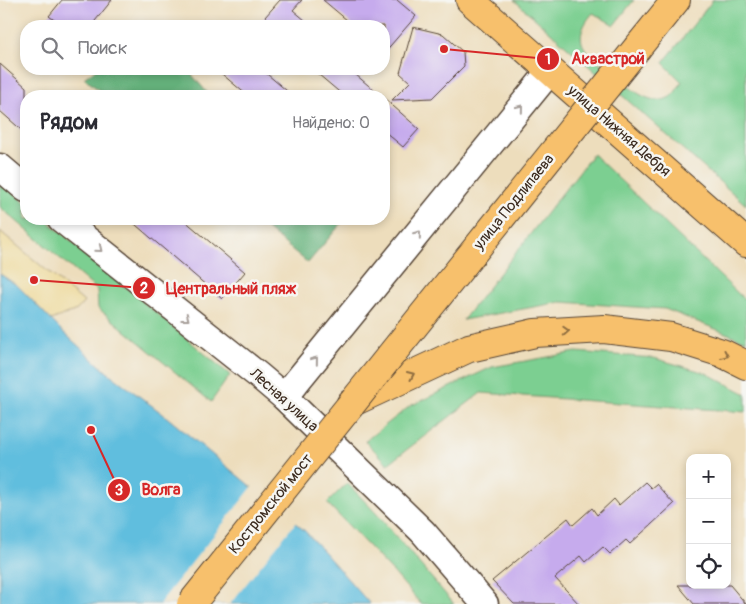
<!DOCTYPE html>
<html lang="ru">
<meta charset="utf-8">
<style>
body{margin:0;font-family:Pangolin,sans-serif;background:#f2f2f3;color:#2b2b33}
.controls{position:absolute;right:15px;bottom:15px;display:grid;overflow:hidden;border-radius:10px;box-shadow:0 2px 8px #0003}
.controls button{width:45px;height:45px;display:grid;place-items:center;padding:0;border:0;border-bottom:1px solid #e1e1e2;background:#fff;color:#2b2b33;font:25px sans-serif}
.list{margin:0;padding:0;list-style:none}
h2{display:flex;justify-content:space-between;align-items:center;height:65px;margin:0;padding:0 20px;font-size:21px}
h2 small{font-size:16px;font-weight:400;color:#7c7c81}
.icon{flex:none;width:28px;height:28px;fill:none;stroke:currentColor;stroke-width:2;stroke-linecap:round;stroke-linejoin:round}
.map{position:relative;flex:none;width:746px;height:604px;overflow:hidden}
.search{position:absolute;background:#fff;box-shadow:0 2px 8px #0003;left:20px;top:20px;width:370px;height:55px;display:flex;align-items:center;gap:12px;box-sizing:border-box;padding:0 18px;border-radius:20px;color:#7c7c81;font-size:19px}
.panel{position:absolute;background:#fff;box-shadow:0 2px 8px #0003;left:20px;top:90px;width:370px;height:135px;border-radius:20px}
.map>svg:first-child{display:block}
.green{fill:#7ccf91;stroke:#5c7c58}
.forest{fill:#65b27b;stroke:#506e4c}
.sand{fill:#eeda9e;stroke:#94825e}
.water{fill:#60bede;stroke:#4e747e}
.pier{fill:#edddbc}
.building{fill:#c6abed}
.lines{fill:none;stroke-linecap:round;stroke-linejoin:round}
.minor-casing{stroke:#564536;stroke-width:29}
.highway-casing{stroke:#564536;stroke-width:30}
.minor{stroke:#fff;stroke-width:26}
.highway{stroke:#f7c06c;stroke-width:28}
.highway-bridge-casing{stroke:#564536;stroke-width:30;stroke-linecap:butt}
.highway-bridge{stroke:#f7c06c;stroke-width:28}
.oneway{stroke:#a79f9a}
.oneway2{stroke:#906e41}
.labels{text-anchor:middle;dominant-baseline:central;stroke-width:5;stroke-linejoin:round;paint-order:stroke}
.street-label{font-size:15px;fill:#3b2a1e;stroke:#f6f6f2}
.leader{fill:none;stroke:#d62828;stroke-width:2}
.callout-dot{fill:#d62828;stroke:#f6f6f2;stroke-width:2}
.mark-label{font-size:15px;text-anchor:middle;font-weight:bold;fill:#fff}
.callout-label{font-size:16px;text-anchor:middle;font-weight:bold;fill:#d62828;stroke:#f6f6f2;stroke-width:5;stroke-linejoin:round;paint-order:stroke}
</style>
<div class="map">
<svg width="746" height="604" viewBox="0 0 746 604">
<rect width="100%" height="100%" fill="#f6f6f2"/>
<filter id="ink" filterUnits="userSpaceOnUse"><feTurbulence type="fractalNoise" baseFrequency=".02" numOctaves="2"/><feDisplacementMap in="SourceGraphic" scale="10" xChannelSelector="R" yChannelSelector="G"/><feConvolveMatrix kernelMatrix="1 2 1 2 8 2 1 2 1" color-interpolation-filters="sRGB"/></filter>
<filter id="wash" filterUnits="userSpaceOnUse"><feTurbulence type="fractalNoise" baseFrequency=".0096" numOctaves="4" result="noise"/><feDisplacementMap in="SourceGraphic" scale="20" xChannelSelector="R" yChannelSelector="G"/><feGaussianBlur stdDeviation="1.12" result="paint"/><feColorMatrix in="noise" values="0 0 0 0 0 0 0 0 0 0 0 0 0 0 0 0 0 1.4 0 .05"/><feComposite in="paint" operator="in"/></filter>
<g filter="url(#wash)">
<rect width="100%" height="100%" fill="#edddbc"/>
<!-- green -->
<g class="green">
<path d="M514,0h120l-20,25 -21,-12c-8,9 -16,22 -9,34 5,9 18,17 26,24 15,12 42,41 63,24 3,-4 6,-9 9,-13l-19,-19 50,-63h33v205z"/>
<polygon points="593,154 746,301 746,341 665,309 561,302 463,320"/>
<polygon points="0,181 26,203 26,219 45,219 230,375 211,402 98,308 97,290 0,207"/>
<polygon points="576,352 654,358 706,373 746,394 746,412 481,393 388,464 365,441 410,406 492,367"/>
<polygon points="347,483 375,512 454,604 421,604 395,574 327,503"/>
</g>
<!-- forest -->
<g class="forest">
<polygon points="96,69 187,69 210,96 106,96 84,78"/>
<polygon points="255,219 345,219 308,263"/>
</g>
<!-- sand -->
<polygon class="sand" points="0,231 84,302 77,310 51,320 18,286 0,274"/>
<!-- water -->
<polygon class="water" points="0,274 18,286 60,329 107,372 163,414 305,531 370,604 0,604"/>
<!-- pier -->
<polygon class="pier" points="253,486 297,521 230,604 159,604"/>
<g id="blocks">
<!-- building -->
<g class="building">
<polygon points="62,0 112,0 91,26 62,26 49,16"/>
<polygon points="280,0 302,0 293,10 312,26 257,26"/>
<polygon points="323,0 397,0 416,16 384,53 384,26 354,26"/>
<polygon points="413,27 443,34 463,52 464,66 432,98 392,100 410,82 400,73"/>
<polygon points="0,64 26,87 26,134 0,111"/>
<polygon points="216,69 261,69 293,96 248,96"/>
<polygon points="312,69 349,69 381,96 344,96"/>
<polygon points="384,98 419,129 403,147 384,131"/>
<polygon points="129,219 183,219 245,272 222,299"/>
<polygon points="645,482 651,488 656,484 674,504 630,544 626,540 610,554 603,547 586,562 581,556 555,578 579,604 514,604 492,581 568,518 573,525 592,508 597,515 614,499 619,505"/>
<polygon points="678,585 730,585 746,604 694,604"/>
</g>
</g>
</g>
<g filter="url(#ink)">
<use href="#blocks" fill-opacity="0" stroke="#564536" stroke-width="1"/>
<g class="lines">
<defs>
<g id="minor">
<polyline points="0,167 26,189"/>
<polyline points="61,219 258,375 284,397 423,532 485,604"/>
<polyline points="284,397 550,71"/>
</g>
<g id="highway">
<polyline points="470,0 746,243"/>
<polyline points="638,47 676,0"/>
<polyline points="351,403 469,348 535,333 604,329 671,337 722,353 746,365"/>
</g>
</defs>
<!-- minor casing -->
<use href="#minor" class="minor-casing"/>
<!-- highway casing -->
<use href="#highway" class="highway-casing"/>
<!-- minor -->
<use href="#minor" class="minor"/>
<!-- highway -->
<use href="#highway" class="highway"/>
<defs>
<polyline id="highway-bridge" points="191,604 638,47"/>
</defs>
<!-- highway-bridge casing -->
<use href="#highway-bridge" class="highway-bridge-casing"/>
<!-- highway-bridge -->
<use href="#highway-bridge" class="highway-bridge"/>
</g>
<!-- one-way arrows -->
<defs><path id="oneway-chevron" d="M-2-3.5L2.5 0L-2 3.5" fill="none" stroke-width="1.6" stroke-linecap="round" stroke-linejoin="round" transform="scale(1.25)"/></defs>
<g class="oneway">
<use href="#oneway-chevron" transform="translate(520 108) rotate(-51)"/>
<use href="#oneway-chevron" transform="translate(418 234) rotate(-51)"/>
<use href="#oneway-chevron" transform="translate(99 249) rotate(39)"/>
<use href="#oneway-chevron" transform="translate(186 318) rotate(38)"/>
<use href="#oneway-chevron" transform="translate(315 360) rotate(-51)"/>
</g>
<g class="oneway2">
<use href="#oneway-chevron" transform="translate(566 331) rotate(-3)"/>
<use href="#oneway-chevron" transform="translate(725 355) rotate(24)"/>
<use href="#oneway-chevron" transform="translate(411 375) rotate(-24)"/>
</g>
</g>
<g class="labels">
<!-- street labels -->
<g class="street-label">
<text transform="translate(619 131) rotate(41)">улица Нижняя Дебря</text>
<text transform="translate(514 202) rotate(-51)">улица Подлипаева</text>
<text transform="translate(284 400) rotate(42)">Лесная улица</text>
<text transform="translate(271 504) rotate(-51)">Костромской мост</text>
</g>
</g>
<!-- callouts -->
<path class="leader" d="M444 49L548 59M34 280L144 288M91 430L119 490"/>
<g class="callout-dot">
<circle cx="444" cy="49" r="5"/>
<circle cx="34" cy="280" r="5"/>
<circle cx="91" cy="430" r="5"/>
<circle cx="548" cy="59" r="12"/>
<circle cx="144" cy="288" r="12"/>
<circle cx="119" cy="490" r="12"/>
</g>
<g class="mark-label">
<text x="548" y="64">1</text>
<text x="144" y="293">2</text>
<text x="119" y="495">3</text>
</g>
<g class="callout-label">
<text x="608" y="64">Аквастрой</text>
<text x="231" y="294">Центральный пляж</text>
<text x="161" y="495">Волга</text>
</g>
</svg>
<div class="controls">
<button>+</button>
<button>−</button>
<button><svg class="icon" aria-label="locate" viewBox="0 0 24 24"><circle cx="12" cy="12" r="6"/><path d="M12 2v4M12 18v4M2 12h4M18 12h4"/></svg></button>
</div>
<div class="search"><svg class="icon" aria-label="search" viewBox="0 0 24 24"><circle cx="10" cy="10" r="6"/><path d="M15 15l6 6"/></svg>Поиск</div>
<section class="panel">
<h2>Рядом<small>Найдено: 0</small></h2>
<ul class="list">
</ul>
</section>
</div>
